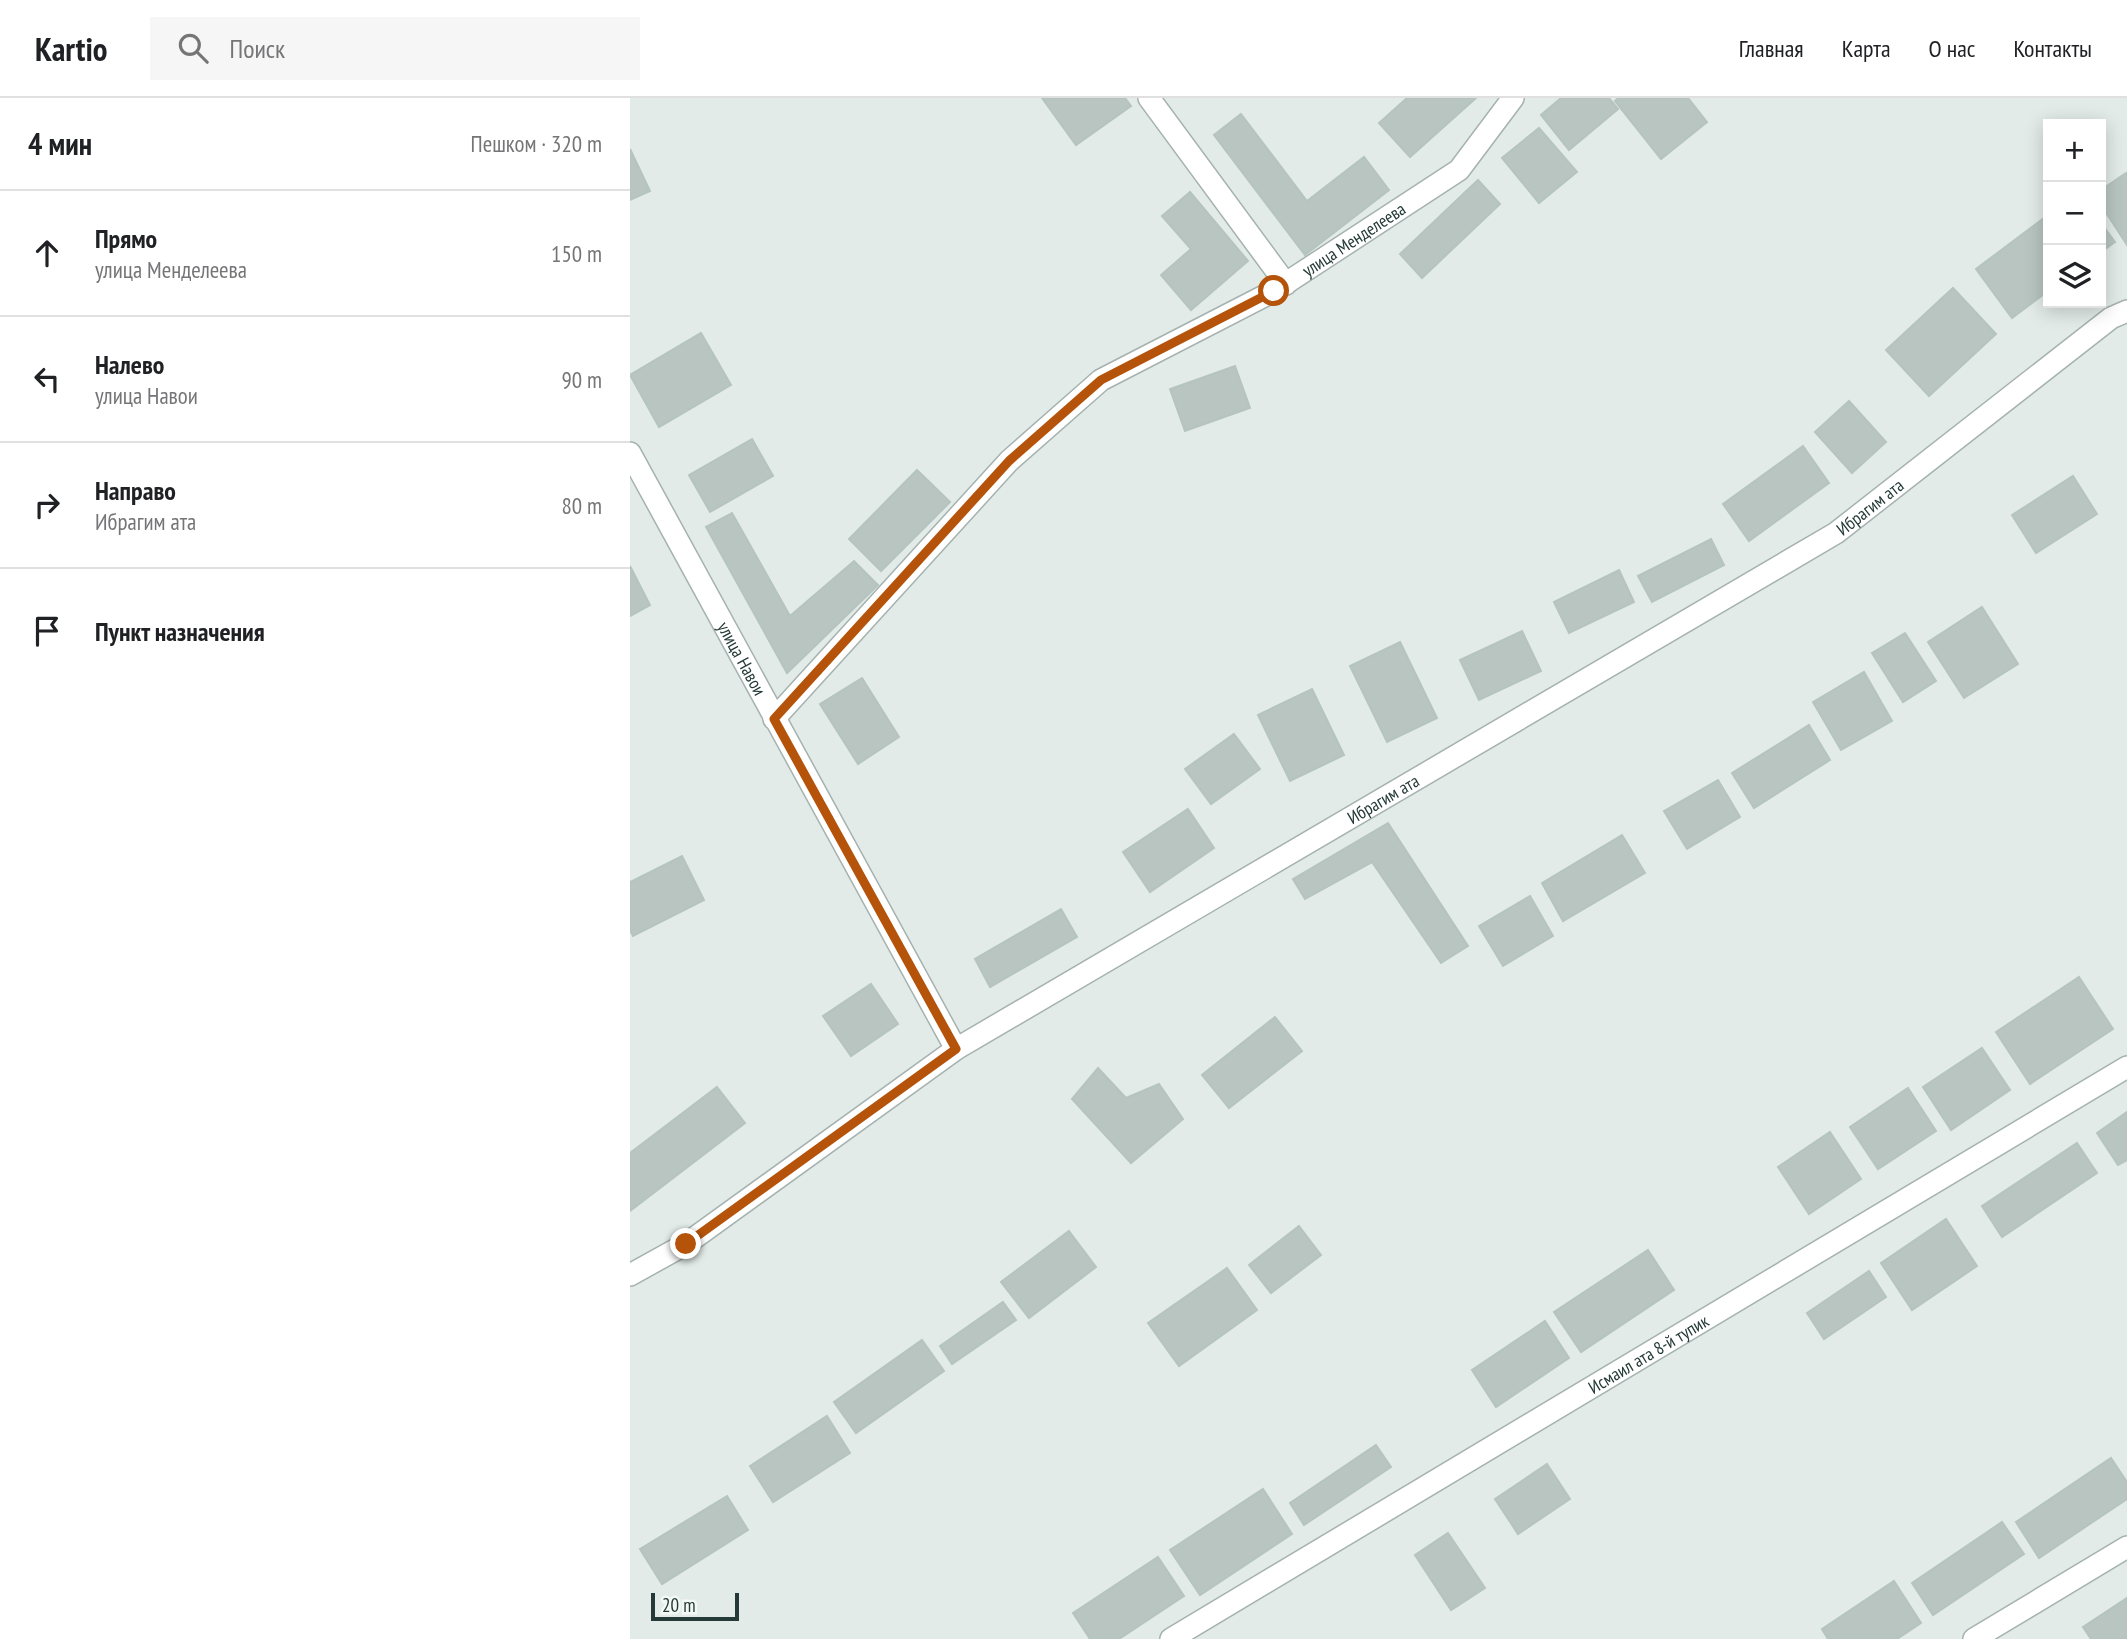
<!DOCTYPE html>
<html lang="ru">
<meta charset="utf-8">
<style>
body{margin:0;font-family:"PT Sans Narrow",sans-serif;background:#f6f6f6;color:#202124}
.controls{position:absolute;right:21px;top:21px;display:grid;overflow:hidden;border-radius:0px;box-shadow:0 4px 18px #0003}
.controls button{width:63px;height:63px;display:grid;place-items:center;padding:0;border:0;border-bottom:2px solid #e0e0e0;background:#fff;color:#202124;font:35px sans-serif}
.scale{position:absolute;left:21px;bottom:18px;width:88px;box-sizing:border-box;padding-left:7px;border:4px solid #243a36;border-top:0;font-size:19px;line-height:24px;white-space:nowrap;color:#243a36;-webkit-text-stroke:5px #f2f8f5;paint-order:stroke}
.stop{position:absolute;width:21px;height:21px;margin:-16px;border:5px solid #b45309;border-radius:50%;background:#fff}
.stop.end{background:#b45309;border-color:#fff;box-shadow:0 2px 7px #0008}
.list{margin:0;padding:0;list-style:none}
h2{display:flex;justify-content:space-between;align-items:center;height:91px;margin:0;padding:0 28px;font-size:30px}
h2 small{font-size:23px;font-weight:400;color:#757577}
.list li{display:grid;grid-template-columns:46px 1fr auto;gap:21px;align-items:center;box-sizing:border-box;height:126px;padding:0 28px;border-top:2px solid #e0e0e0}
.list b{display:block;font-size:26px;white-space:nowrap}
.list p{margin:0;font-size:23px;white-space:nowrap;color:#757577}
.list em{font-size:23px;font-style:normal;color:#757577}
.icon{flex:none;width:38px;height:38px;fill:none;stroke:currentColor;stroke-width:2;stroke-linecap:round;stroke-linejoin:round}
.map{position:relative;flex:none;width:1497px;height:1541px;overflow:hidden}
header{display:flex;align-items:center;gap:42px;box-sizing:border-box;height:98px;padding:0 35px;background:#fff;border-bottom:2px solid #e0e0e0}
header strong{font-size:33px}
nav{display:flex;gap:38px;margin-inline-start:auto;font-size:24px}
.search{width:490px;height:63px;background:#f6f6f6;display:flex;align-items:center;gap:18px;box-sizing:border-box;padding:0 24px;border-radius:0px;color:#757577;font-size:26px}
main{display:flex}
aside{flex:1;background:#fff}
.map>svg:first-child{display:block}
.building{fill:#b8c5c1;stroke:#b5c4bf;stroke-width:2}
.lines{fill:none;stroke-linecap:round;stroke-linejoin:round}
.minor-casing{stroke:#a5b2af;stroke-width:24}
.tertiary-casing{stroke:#a5b2af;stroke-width:24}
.minor{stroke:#fff;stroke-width:21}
.tertiary{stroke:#fff;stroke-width:21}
.route{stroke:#b45309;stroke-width:9}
.labels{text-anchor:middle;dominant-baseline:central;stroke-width:5;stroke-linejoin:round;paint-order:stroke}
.street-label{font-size:18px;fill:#243a36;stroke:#f2f8f5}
</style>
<header>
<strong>Kartio</strong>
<div class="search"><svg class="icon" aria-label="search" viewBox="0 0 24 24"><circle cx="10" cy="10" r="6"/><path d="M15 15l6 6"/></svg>Поиск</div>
<nav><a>Главная</a><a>Карта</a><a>О нас</a><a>Контакты</a></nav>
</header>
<main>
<aside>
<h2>4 мин<small>Пешком · 320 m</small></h2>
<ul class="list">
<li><svg class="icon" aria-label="ahead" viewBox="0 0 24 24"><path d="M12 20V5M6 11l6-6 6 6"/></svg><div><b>Прямо</b><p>улица Менделеева</p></div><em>150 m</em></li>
<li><svg class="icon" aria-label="left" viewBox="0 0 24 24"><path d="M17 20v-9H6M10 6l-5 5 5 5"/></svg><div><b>Налево</b><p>улица Навои</p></div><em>90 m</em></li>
<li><svg class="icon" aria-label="right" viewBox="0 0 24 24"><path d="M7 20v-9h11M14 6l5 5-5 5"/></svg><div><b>Направо</b><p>Ибрагим ата</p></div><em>80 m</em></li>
<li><svg class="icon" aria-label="arrive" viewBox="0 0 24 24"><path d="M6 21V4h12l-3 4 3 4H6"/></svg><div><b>Пункт назначения</b></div></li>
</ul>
</aside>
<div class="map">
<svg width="1497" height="1541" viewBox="0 0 1497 1541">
<rect width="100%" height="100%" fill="#e2ebe8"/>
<!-- building -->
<g class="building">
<polygon points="412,0 495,0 501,8 446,47"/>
<polygon points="777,0 846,0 780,59 749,25"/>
<polygon points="931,0 979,0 988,11 939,52 911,17"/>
<polygon points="988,0 1058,0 1077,24 1031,61 985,3"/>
<polygon points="611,16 677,103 734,59 759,92 675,157 584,37"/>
<polygon points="909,30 947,74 909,105 872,60"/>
<polygon points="0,51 20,93 0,102"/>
<polygon points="1496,75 1497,76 1497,147 1471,107 1471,92"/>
<polygon points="848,82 870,106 792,180 770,156"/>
<polygon points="560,94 618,163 561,212 531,177 561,151 532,118"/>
<polygon points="1418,117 1418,193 1382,220 1346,171"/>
<polygon points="1471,125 1485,144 1471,154"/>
<polygon points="1323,190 1366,236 1299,298 1256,252"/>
<polygon points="71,235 101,287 29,329 0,277"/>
<polygon points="605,268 620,310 555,333 540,291"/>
<polygon points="1219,303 1256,344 1222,375 1185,334"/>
<polygon points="122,341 143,378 80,414 59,377"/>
<polygon points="1173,348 1199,385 1119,443 1093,406"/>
<polygon points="287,372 320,404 251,473 219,441"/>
<polygon points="1443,378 1467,416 1406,455 1382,417"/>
<polygon points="102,415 160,518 224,463 248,487 157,575 76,429"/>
<polygon points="1081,441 1094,467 1022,504 1008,478"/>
<polygon points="0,468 20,507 0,518"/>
<polygon points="989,472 1004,504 939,535 924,504"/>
<polygon points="1352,509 1388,566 1334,600 1298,544"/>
<polygon points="892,533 911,573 849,602 830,562"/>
<polygon points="1275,535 1306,583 1273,604 1242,555"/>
<polygon points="770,544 807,620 757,644 720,568"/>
<polygon points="1234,574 1262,623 1211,652 1183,604"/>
<polygon points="232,580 269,639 228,666 190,606"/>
<polygon points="682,591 714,657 660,683 628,617"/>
<polygon points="1179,627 1200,662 1124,710 1102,675"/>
<polygon points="604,636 630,671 581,706 555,671"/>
<polygon points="1088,682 1110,719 1057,751 1034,713"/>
<polygon points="558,711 584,750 520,794 493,754"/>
<polygon points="758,725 838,848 811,865 742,764 675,801 663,781"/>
<polygon points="992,737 1015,775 933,823 912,785"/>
<polygon points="52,758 74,802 3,838 0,832 0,784"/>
<polygon points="900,798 923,838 873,868 849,828"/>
<polygon points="431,811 447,839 360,889 345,861"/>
<polygon points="1449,879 1483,931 1400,986 1366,934"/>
<polygon points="241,886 268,926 221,958 193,918"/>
<polygon points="645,919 672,953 599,1010 572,977"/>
<polygon points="1352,950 1380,992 1321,1032 1293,989"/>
<polygon points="468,970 496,1000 529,986 553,1021 501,1065 442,1001"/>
<polygon points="87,989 115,1025 0,1113 0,1055"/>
<polygon points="1278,990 1306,1033 1248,1071 1220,1029"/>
<polygon points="1497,1014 1497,1062 1488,1067 1467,1035"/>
<polygon points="1200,1034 1231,1081 1179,1116 1148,1069"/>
<polygon points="1447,1045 1467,1075 1372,1139 1352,1108"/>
<polygon points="1316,1121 1347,1168 1282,1212 1251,1165"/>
<polygon points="669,1128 691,1157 641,1195 619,1167"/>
<polygon points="439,1133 466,1169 399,1220 371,1184"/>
<polygon points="1018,1152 1044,1192 951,1254 924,1214"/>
<polygon points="597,1170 627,1212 549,1268 518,1225"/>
<polygon points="1239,1173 1256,1199 1194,1241 1177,1215"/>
<polygon points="373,1204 386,1222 322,1266 310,1248"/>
<polygon points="915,1223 939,1260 866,1309 842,1272"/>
<polygon points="292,1242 314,1273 226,1335 204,1304"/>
<polygon points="197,1318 220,1355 143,1404 120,1368"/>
<polygon points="746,1347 761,1369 674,1427 660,1405"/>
<polygon points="1481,1360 1497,1384 1497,1401 1409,1460 1386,1424"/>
<polygon points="917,1366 940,1401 888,1436 865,1401"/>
<polygon points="633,1391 662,1436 570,1497 540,1452"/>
<polygon points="97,1398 118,1432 32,1486 10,1451"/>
<polygon points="1372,1424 1394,1456 1303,1517 1282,1485"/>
<polygon points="818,1435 855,1490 821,1512 785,1457"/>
<polygon points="528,1459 554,1498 489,1541 460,1541 443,1515"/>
<polygon points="1264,1483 1291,1525 1267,1541 1198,1541 1192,1531"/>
<polygon points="1497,1500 1497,1541 1461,1541 1453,1529"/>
</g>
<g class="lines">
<defs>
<g id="minor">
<polyline points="519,0 656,186"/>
<path id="s1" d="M0,355l326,596"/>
<path id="s2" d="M144,621l235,-258 92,-81 173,-89 185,-121 54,-72"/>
<path id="s3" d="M541,1541l956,-572"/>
<polyline points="1344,1541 1497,1449"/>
</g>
<g id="tertiary">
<path id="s4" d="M0,1177l56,-31 270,-195 880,-516 275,-215 16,-7"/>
</g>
</defs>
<!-- minor casing -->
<use href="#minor" class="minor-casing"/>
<!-- tertiary casing -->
<use href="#tertiary" class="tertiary-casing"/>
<!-- minor -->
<use href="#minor" class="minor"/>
<!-- tertiary -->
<use href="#tertiary" class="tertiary"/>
</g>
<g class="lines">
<!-- route -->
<polyline class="route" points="56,1146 326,951 144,621 379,363 471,282 644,193"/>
</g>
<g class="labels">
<!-- street labels -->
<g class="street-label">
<text stroke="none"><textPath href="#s2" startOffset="761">улица Менделеева</textPath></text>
<text stroke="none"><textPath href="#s4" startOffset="1460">Ибрагим ата</textPath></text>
<text stroke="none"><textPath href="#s1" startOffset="234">улица Навои</textPath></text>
<text stroke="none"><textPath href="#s4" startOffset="892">Ибрагим ата</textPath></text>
<text stroke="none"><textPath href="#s3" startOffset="556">Исмаил ата 8-й тупик</textPath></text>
</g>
</g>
</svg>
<div class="controls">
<button>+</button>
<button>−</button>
<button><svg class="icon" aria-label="layers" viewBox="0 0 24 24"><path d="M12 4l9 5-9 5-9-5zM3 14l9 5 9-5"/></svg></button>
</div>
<div class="scale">20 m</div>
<div class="stop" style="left:644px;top:193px"></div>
<div class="stop end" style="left:56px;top:1146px"></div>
</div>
</main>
